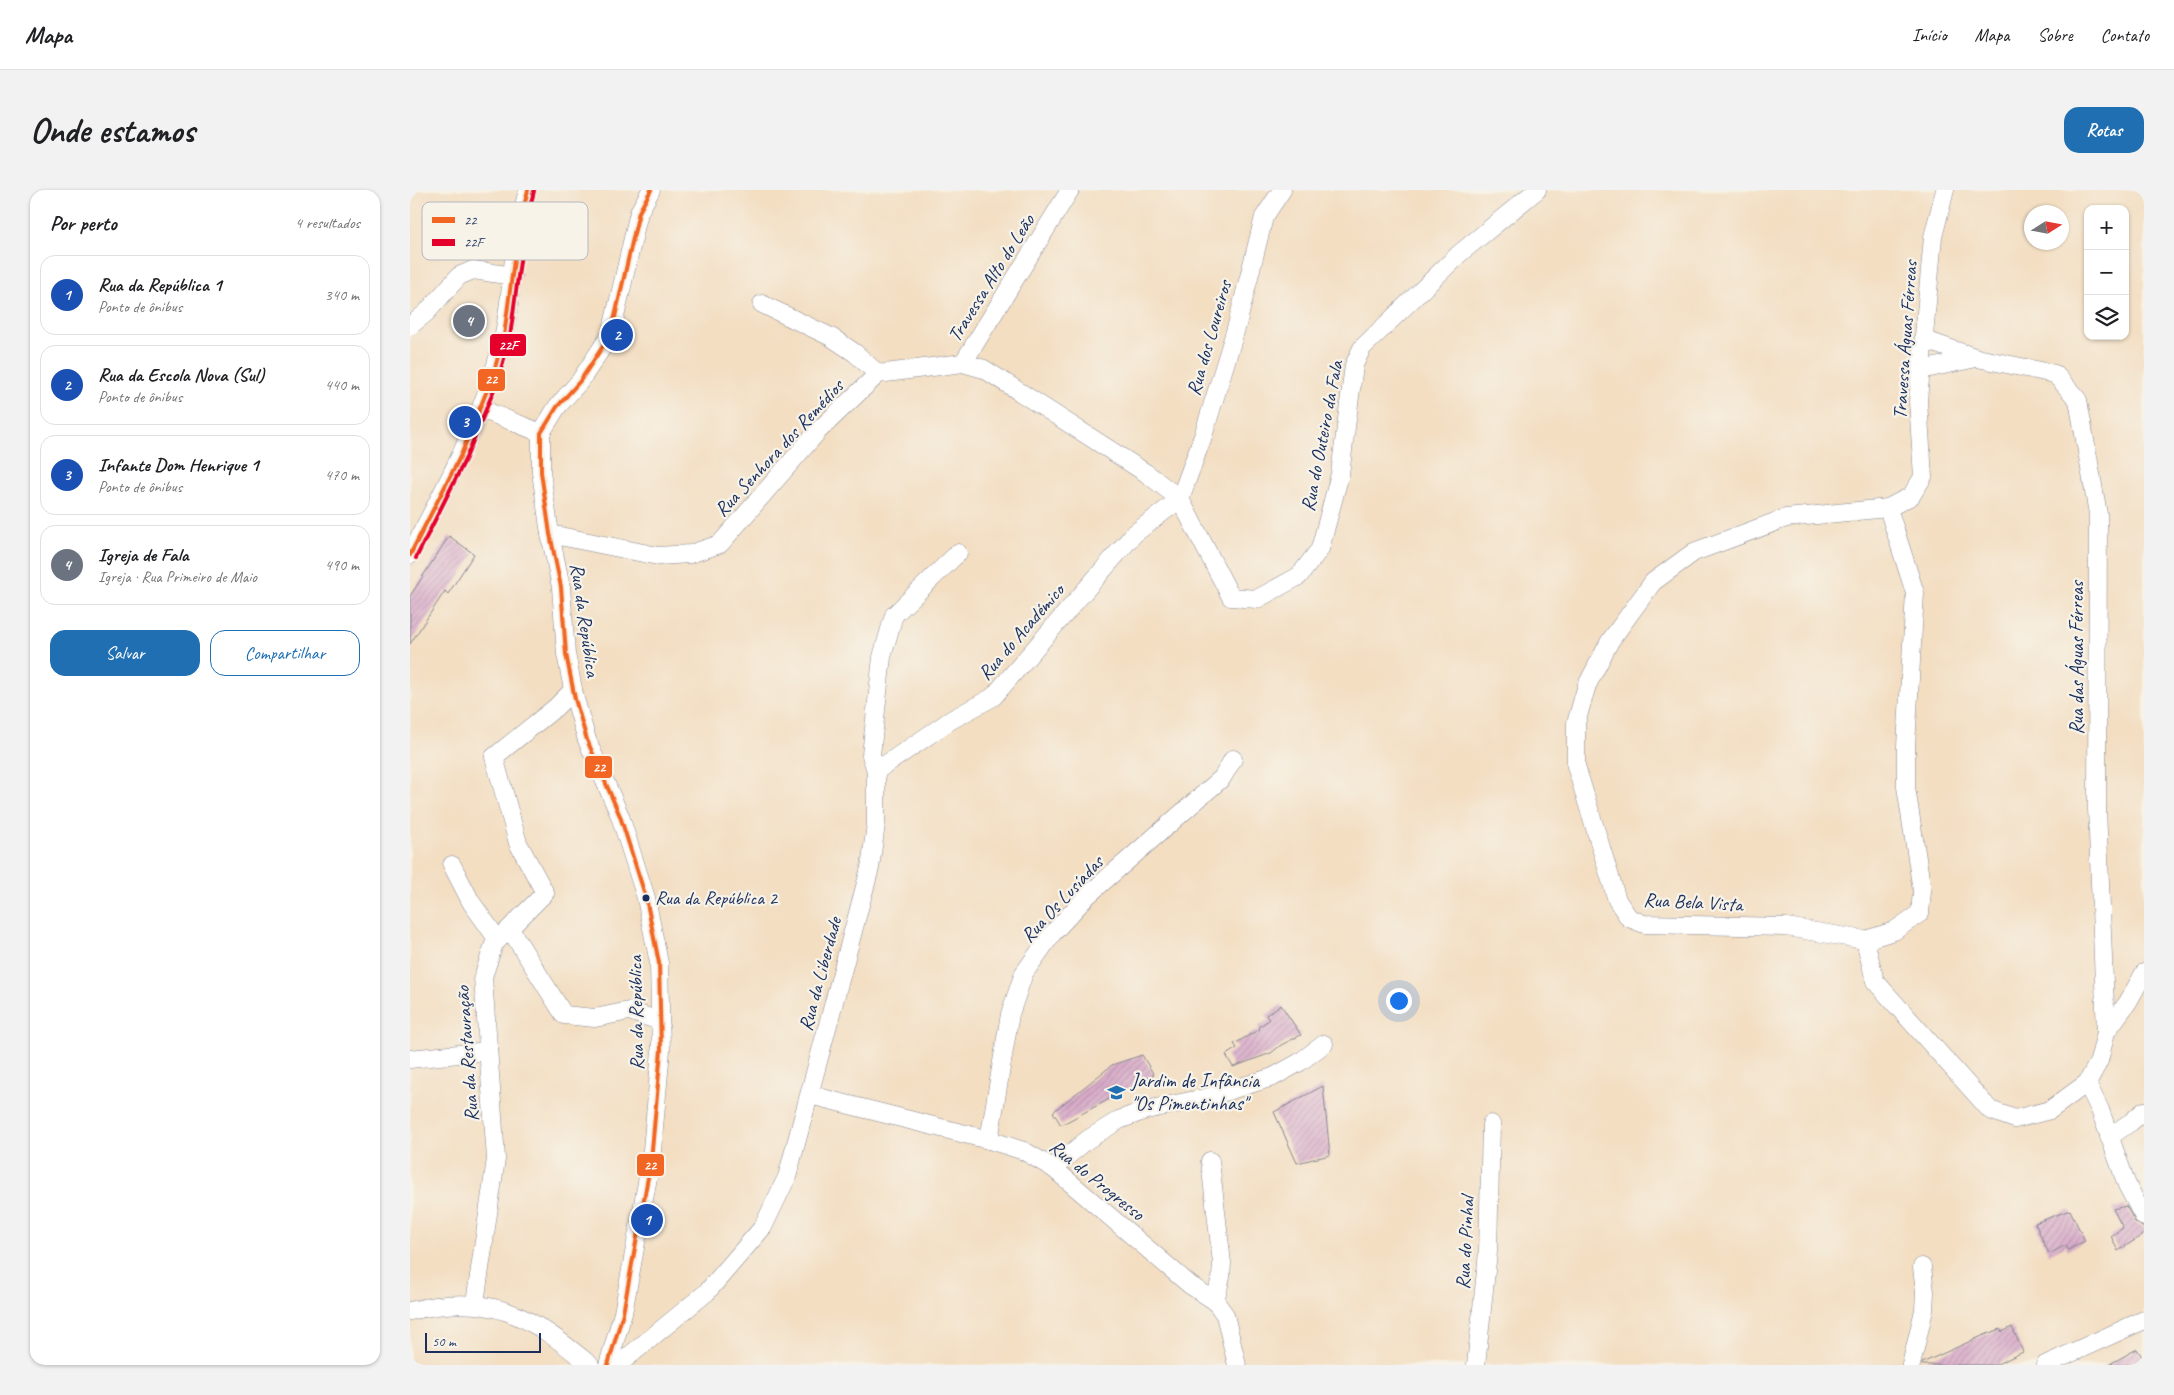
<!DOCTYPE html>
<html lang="pt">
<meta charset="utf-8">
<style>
body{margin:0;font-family:Caveat,sans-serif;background:#f2f2f2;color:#202124}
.controls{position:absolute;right:15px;top:15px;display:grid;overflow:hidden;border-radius:10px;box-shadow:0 1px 4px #0004}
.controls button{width:45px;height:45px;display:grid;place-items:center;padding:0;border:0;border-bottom:1px solid #e0e0e0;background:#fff;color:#202124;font:25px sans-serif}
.compass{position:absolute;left:1614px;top:15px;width:45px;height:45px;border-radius:50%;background:#fff;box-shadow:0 1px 4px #0004;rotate:79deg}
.scale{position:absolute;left:15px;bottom:12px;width:116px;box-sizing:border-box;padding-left:5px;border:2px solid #1b2f5e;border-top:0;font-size:14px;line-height:18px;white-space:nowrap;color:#1b2f5e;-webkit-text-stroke:4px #f7f3e8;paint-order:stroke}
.you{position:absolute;left:988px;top:810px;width:18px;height:18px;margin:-12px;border:4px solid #fff;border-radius:50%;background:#1a73e8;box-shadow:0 0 0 8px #1a73e833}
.badge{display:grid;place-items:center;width:32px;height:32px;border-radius:50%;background:#1f6fb2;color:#fff;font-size:16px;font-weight:700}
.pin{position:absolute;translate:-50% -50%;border:2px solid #fff;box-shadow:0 1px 5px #0006}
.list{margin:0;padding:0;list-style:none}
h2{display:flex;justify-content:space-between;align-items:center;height:65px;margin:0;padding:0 20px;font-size:21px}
h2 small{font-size:16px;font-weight:400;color:#757577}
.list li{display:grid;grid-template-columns:32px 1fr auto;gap:15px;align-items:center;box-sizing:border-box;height:80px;margin:0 10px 10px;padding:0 10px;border:1px solid #e0e0e0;border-radius:15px}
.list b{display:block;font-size:19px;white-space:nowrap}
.list p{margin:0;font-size:16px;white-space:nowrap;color:#757577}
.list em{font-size:16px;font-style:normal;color:#757577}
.actions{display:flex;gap:10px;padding:15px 20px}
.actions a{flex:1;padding:11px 0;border:1px solid #1f6fb2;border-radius:15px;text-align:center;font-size:18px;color:#1f6fb2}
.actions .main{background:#1f6fb2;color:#fff}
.icon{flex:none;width:28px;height:28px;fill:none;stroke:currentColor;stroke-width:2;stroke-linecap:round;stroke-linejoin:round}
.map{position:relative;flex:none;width:1734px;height:1175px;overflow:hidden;border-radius:15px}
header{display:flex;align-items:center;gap:30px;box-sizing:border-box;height:70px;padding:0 25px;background:#fff;border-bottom:1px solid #e0e0e0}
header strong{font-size:24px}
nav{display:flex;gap:28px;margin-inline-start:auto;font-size:18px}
.intro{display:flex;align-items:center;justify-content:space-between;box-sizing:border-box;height:120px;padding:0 30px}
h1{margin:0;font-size:35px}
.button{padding:12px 22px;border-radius:15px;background:#1f6fb2;color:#fff;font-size:18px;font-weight:700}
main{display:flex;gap:30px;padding:0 30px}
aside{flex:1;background:#fff;border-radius:15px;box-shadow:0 1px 4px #0004}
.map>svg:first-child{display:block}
.building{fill:url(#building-hatch)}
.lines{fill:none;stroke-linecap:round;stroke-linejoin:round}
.minor-casing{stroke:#878690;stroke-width:19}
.minor{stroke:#fff;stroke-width:18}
.bus-1-casing{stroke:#f7f3e8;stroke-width:8}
.bus-2-casing{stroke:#f7f3e8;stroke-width:8}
.bus-1{stroke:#f26522;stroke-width:4}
.bus-2{stroke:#e4002b;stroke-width:4}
.bus-dot{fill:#1b2f5e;stroke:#f7f3e8;stroke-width:2}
.labels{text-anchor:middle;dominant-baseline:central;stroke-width:4.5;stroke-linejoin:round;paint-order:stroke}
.bus-label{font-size:19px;fill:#1b2f5e;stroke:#f7f3e8;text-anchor:start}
.street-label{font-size:20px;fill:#1b2f5e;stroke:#f7f3e8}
.poi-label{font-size:20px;fill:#1b2f5e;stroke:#f7f3e8;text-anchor:start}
.key{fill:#f7f3e8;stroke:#b5b8bf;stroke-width:1}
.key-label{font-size:14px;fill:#1b2f5e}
.line-badge{stroke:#f7f3e8;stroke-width:2}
.badge-label{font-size:14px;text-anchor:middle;font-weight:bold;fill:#fff}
</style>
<header>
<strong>Mapa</strong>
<nav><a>Início</a><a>Mapa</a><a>Sobre</a><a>Contato</a></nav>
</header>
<div class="intro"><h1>Onde estamos</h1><a class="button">Rotas</a></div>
<main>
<aside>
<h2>Por perto<small>4 resultados</small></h2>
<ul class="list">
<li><span class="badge" style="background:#1a4fb4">1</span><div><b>Rua da República 1</b><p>Ponto de ônibus</p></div><em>340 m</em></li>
<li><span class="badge" style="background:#1a4fb4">2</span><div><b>Rua da Escola Nova (Sul)</b><p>Ponto de ônibus</p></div><em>440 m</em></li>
<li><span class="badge" style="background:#1a4fb4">3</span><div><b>Infante Dom Henrique 1</b><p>Ponto de ônibus</p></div><em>470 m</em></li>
<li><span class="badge" style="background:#6b7280">4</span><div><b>Igreja de Fala</b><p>Igreja · Rua Primeiro de Maio</p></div><em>490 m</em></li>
</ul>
<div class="actions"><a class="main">Salvar</a><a>Compartilhar</a></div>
</aside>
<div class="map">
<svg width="1734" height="1175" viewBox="0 0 1734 1175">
<defs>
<pattern id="building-hatch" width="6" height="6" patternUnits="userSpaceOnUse" patternTransform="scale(1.25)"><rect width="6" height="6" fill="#daadca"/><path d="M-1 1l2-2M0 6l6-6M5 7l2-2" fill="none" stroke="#b08da7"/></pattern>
</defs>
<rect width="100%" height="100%" fill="#f7f3e8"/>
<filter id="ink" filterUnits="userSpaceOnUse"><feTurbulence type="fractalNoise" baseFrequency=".02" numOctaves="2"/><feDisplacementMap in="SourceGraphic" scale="10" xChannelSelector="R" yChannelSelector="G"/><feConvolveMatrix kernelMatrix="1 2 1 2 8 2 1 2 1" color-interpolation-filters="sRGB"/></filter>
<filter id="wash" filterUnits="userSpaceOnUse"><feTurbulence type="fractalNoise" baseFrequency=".0096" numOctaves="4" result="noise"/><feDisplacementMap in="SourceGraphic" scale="20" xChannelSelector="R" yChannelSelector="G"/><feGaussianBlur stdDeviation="1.12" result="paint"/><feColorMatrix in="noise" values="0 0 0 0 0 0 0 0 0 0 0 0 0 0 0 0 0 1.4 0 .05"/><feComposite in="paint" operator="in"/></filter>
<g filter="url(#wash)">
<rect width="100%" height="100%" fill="#f3dec2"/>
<g id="blocks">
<!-- building -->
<g class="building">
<polygon points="39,346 64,364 38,404 35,401 0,454 0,406"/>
<polygon points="871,815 891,845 871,855 861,863 823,877 816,865 827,858 824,854 850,839 848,837 859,830 856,825"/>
<polygon points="732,865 744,885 651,935 643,922 702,875"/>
<polygon points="913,896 920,965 887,973 864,922"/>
<polygon points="1716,1016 1725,1032 1734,1038 1734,1044 1708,1061 1701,1046 1713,1038 1703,1019"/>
<polygon points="1660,1020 1675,1051 1658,1060 1656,1055 1639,1064 1625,1033"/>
<polygon points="1602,1137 1613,1162 1585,1175 1512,1175 1512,1173 1572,1146 1590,1139 1592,1142"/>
<polygon points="1727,1159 1734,1170 1734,1175 1698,1175"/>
</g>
</g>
</g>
<g filter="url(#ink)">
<use href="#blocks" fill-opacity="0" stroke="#878690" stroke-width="1"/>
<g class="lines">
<defs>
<g id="minor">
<polyline points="1535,0 1523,47 1508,211 1513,287 1501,306 1478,318 1376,328 1284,362 1243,392 1200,451 1177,495 1166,533 1166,576 1207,710 1219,728 1234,734 1376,737 1455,750 1465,791 1580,920 1605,929 1640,920 1677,893 1689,871 1696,842 1718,812 1734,783"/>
<polyline points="352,114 421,147 445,163 468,184"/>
<polyline points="0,136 16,123 49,86 63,80 103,86"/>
<polyline points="1515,150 1567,168 1645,184 1668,210 1688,324 1687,618 1696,842"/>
<polyline points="553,173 660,0"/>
<polyline points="1511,180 1566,168"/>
<polyline points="71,219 131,243"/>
<polyline points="131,243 131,282 140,344 151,397 156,464 165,509 177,550 210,626 236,708 249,773 251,860 241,971 213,1123 198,1175"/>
<polyline points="131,243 147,217 170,191 201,144 229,22 241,0"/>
<polyline points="770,309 793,246 827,135 854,27 872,0"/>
<polyline points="140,344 248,366 280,364 310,354 408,241 468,184 553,173 574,179 736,283 770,309 821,407 847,409 889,386 910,359 930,284 944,175 952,158 1049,64 1127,0"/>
<path d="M0,365c35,-66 70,-132 90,-204 11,-39 11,-81 18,-121 2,-13 7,-27 10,-40"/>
<polyline points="466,581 541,530 583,507 724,344 770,309"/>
<polyline points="42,675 61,712 88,750"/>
<polyline points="100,739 154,825 185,828 219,821 250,831"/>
<polyline points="1455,750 1484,741 1510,723 1512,701 1496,597 1496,556 1505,403 1478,318"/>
<polyline points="0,869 78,861"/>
<polyline points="1677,893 1690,920 1717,995 1734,1027"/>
<polyline points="400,905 579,950 614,961 643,978 780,1095 805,1111 815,1125 827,1175"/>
<polyline points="1699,947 1721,932 1734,921"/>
<polyline points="579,950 600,824 614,783 642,744 678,705 812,588 823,569"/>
<polyline points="800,971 812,1073 811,1087 805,1111"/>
<polyline points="643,978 677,950 709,930 736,920 795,908 863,887 890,872 914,854"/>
<polyline points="65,1113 86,969 73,787 84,754 135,703 108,653 84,567 145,518 163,500"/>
<path d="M0,1121c79,-20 120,4 180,54"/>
<polyline points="208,1175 297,1102 353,1037 377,987 460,678 466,634 466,581 461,565 472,467 484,425 548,363"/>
<polyline points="1066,1175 1078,1062 1081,934"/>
<polyline points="1501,1175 1514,1120 1515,1102 1512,1077"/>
<polyline points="1635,1175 1734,1130"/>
</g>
</defs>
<!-- minor casing -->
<use href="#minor" class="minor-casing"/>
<!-- minor -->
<use href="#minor" class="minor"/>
<defs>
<g id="bus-1">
<polyline points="0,365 51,265 82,188 94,146 108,40 118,0"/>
<polyline points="198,1175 213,1123 241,971 251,860 249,773 236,708 210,626 177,550 165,509 156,464 151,397 140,344 131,282 131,243 147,217 170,191 201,144 229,22 241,0"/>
</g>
<polyline id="bus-2" points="6,368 56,268 88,190 100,147 114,41 124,1"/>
</defs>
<!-- bus-1 casing -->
<use href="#bus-1" class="bus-1-casing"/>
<!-- bus-2 casing -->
<use href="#bus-2" class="bus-2-casing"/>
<!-- bus-1 -->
<use href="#bus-1" class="bus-1"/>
<!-- bus-2 -->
<use href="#bus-2" class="bus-2"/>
</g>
</g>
<!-- icons -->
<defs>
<symbol id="school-bare" viewBox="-9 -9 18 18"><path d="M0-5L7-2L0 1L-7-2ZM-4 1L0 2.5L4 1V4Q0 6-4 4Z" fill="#1f6fb2" stroke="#f7f3e8" stroke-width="2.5" paint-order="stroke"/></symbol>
</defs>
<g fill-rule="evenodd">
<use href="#school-bare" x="694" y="890" width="25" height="25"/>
</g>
<!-- markers -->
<circle class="bus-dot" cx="236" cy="708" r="4.5"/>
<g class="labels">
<!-- bus labels -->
<g class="bus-label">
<text x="245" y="708">Rua da República 2</text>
</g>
<!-- street labels -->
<g class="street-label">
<text transform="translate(581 88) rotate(-58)">Travessa Alto do Leão</text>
<text transform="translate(799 148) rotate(-74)">Rua dos Loureiros</text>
<text transform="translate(1495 150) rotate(-86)">Travessa Águas Férreas</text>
<text transform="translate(912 246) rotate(-79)">Rua do Outeiro da Fala</text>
<text transform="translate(369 258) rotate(-47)">Rua Senhora dos Remédios</text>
<text transform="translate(175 430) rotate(82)">Rua da República</text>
<text transform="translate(611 442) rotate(-49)">Rua do Académico</text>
<text transform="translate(1666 468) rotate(-90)">Rua das Águas Férreas</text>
<text transform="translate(652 709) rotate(-47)">Rua Os Lusíadas</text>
<text transform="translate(1283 712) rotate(3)">Rua Bela Vista</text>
<text transform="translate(410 784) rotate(-75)">Rua da Liberdade</text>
<text transform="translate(226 823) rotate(-91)">Rua da República</text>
<text transform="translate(57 864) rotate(-94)">Rua da Restauração</text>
<text transform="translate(687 990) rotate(39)">Rua do Progresso</text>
<text transform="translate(1055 1053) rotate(-87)">Rua do Pinhal</text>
</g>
<!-- poi labels -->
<g class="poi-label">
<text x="721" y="890">Jardim de Infância<tspan x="721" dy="23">"Os Pimentinhas"</tspan></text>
</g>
</g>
<!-- legend -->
<rect x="12" y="12" width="166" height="58" rx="8" class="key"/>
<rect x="22" y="27" width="23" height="6" fill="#f26522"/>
<rect x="22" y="49" width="23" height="7" fill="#e4002b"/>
<g class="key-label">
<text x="54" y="35">22</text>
<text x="54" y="57">22F</text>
</g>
<g class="line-badge">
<rect x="79" y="143" width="38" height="24" rx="5" fill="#e4002b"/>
<rect x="67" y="178" width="29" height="24" rx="5" fill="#f26522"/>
<rect x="174" y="565" width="29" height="24" rx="5" fill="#f26522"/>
<rect x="226" y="963" width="29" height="24" rx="5" fill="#f26522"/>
</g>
<g class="badge-label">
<text x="98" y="160">22F</text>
<text x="81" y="194">22</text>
<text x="189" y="582">22</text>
<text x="240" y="980">22</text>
</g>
</svg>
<div class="controls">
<button>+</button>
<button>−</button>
<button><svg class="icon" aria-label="layers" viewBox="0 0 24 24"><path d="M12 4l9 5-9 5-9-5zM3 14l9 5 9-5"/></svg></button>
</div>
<svg class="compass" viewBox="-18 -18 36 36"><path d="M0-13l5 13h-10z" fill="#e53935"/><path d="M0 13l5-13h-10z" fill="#757577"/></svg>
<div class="scale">50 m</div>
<div class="you"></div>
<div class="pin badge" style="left:237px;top:1030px;background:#1a4fb4">1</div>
<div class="pin badge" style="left:207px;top:145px;background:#1a4fb4">2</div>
<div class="pin badge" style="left:55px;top:232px;background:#1a4fb4">3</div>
<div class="pin badge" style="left:59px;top:131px;background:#6b7280">4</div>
</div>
</main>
